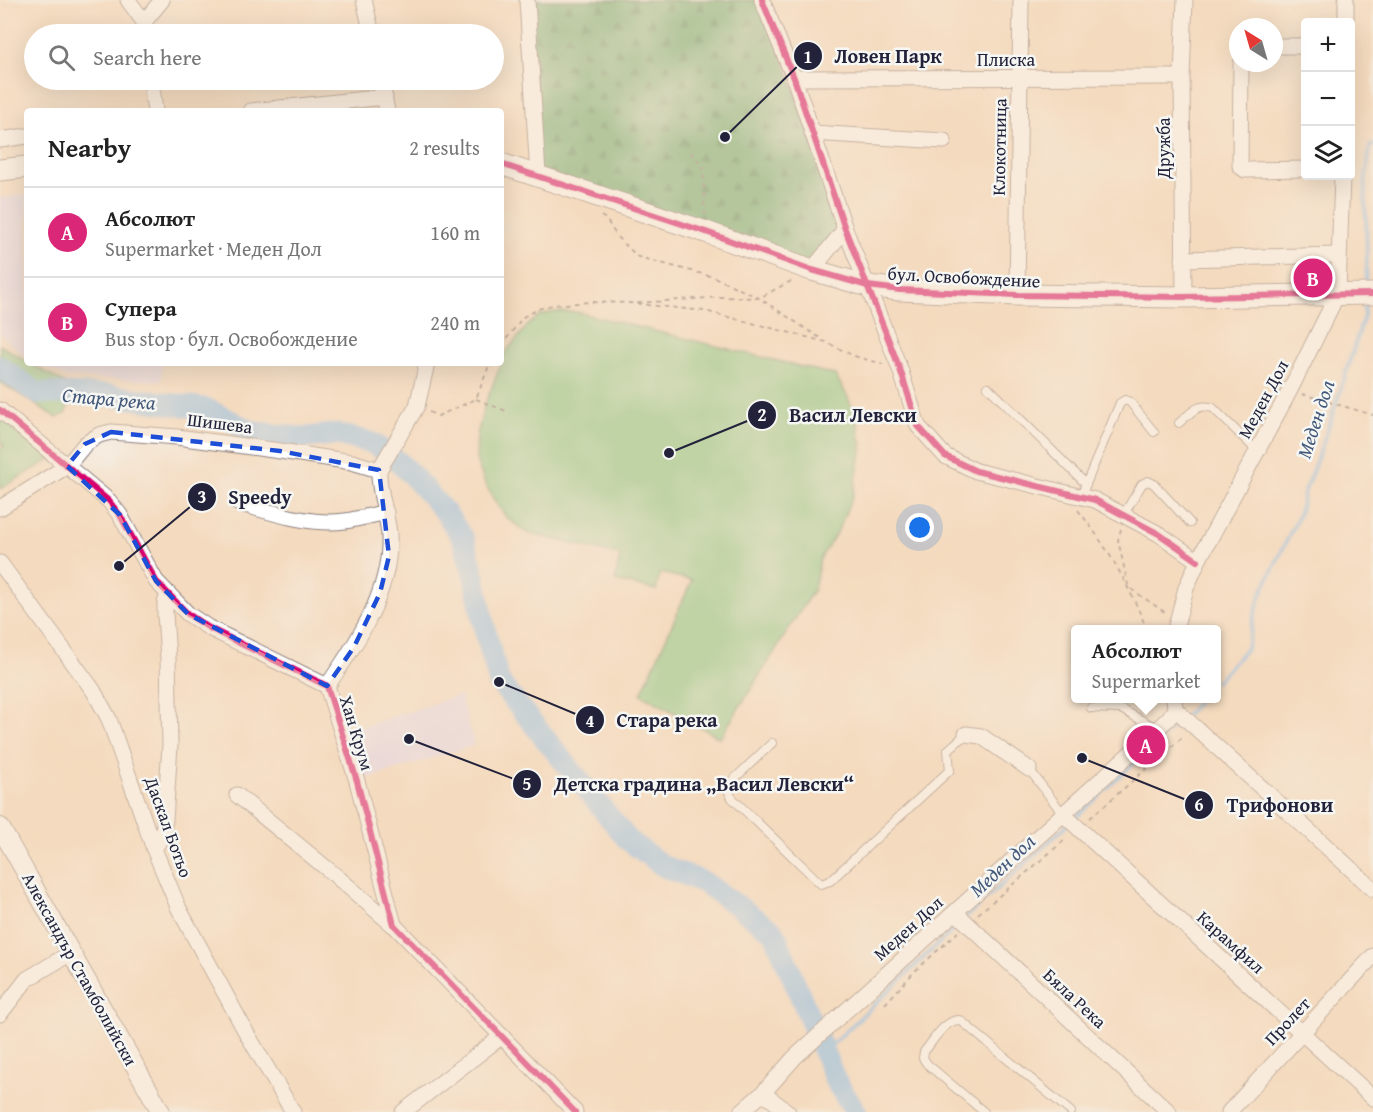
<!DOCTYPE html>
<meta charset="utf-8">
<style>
body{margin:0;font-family:"Gentium Book Plus",serif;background:#f2f2f2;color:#222}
.controls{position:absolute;right:18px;top:18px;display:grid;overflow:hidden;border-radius:6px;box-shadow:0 6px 24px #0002}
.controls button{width:54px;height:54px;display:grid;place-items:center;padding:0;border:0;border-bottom:2px solid #e0e0e0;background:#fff;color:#222;font:30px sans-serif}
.compass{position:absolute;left:1229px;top:18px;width:54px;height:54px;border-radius:50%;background:#fff;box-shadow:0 6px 24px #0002;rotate:323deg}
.you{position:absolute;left:920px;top:528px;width:21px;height:21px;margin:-15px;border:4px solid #fff;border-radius:50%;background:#1a73e8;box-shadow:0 0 0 9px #1a73e833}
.badge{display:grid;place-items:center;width:39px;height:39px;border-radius:50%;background:#db2777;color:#fff;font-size:20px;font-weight:700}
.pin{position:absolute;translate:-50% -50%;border:3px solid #fff;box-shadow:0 2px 6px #0006}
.popup{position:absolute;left:1071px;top:625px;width:150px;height:78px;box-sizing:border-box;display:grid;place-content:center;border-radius:6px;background:#fff;filter:drop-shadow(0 2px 4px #0005);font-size:20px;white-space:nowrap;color:#767676}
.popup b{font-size:22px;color:#222}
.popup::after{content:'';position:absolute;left:50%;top:100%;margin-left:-12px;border:12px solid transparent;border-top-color:#fff}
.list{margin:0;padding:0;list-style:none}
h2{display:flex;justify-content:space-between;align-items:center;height:78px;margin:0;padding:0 24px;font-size:26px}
h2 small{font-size:20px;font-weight:400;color:#767676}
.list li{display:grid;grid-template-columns:39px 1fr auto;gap:18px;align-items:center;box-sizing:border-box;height:90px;padding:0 24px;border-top:2px solid #e0e0e0}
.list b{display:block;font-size:22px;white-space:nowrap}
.list p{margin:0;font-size:20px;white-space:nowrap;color:#767676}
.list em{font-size:20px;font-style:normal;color:#767676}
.icon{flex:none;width:33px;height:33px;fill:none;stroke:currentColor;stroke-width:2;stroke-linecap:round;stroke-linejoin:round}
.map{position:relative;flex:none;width:1373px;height:1112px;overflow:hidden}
.search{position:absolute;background:#fff;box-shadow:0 6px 24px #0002;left:24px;top:24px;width:480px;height:66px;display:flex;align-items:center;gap:15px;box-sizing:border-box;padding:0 21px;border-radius:33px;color:#767676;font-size:22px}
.panel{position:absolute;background:#fff;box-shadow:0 6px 24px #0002;left:24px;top:108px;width:480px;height:258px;border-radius:6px}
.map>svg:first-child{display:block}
.built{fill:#dfd5f5}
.green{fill:#80ca87;stroke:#517661;stroke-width:1.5}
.forest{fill:url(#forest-firs);stroke:#456858;stroke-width:1.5}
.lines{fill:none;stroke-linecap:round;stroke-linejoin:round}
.stream{stroke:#7dbaf0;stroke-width:4}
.river{stroke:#7dbaf0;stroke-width:22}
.service-casing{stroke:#8b7e7c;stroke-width:10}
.minor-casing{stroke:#8b7e7c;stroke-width:17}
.tertiary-casing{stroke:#8b7e7c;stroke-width:20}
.secondary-casing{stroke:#8b7e7c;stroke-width:23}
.path{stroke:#8b7e7c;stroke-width:2;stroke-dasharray:4.5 4.5;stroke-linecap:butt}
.service{stroke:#fff;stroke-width:8}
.minor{stroke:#fff;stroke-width:15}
.tertiary{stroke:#fff;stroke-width:18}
.secondary{stroke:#fff;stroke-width:21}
.cycleway-casing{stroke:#f6f6f2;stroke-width:10}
.cycleway{stroke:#d6006c;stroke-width:6}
.marked{fill:none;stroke:#1d4ed8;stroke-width:4.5;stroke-dasharray:12 8;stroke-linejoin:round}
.labels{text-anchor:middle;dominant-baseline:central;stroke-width:5;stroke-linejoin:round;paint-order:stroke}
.street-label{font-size:18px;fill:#22223b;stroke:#f6f6f2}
.water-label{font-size:20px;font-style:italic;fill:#42577a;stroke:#f6f6f2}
.leader{fill:none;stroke:#22223b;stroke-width:2}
.callout-dot{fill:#22223b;stroke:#f6f6f2;stroke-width:2}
.mark-label{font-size:18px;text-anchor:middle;font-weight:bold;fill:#fff}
.callout-label{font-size:20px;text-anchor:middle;font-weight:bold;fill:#22223b;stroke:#f6f6f2;stroke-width:5;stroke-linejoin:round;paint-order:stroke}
</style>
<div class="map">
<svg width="1373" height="1112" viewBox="0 0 1373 1112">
<defs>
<pattern id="forest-firs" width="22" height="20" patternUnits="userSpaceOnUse" patternTransform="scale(1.5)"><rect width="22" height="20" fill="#68ae74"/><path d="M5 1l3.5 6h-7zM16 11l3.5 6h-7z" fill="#558d60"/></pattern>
</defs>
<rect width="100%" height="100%" fill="#f6f6f2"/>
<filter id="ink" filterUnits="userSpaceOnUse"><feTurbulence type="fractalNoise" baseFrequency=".0167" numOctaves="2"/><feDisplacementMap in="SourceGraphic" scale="12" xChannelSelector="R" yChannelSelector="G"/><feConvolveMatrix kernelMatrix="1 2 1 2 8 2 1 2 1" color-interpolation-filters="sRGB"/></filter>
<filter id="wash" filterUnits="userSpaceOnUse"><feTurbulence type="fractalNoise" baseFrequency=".008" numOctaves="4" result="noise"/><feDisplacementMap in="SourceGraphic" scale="24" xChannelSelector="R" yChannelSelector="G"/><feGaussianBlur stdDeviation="1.35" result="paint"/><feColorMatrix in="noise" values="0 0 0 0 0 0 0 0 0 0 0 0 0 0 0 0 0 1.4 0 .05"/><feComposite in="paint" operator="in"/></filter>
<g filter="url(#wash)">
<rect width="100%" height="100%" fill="#f4dabe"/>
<!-- built -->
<g class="built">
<polygon points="27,195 27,358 0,334 0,198"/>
<polygon points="33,363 162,363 161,381 67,377"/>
<polygon points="460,695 474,745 360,781 343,733"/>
</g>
<!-- green -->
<g class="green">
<polygon points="553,312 577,312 835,375 847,395 856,417 862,447 853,495 838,530 820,559 814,589 720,738 641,694 692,580 660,573 656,590 615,581 620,555 527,533 506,517 495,501 485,484 476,459 477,435 485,404 506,352 528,325 539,316"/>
<polygon points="0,345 27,361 27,363 30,363 75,389 65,414 57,418 0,382"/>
<polygon points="0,410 56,456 0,489 0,448 4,446 0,440"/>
</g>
<!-- forest -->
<polygon class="forest" points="527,0 762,0 845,229 812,270 538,175"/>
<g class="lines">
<!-- stream -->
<g class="stream">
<polyline points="1366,286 1367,257 1365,184 1370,147 1373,145"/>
<polyline points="1216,682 1247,648 1253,620 1261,594 1299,515 1304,493 1326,435 1364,316 1365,300"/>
<polyline points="1186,715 1202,698"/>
<polyline points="1074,819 1180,720"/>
<polyline points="965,918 1068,824"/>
<polyline points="823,1053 960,923"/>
</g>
<!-- river -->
<polyline class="river" points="0,367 37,393 107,395 207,409 253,432 304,438 336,434 372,443 394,458 411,474 445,512 463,538 474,575 485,630 499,682 628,840 663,866 705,883 774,932 836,1082 856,1112"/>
</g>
</g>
<g filter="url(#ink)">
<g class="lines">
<defs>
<g id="service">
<polyline points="988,387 1086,484"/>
<path d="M1179,423c11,-9 19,-21 34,-15l44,43"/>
<polyline points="1081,496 1120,403 1125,400 1130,402 1154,432"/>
<polyline points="1124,514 1142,484 1148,481 1154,484 1190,523"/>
<polyline points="1091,708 1121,709 1158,729"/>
<polyline points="772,743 732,781 728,790 732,798 821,884 830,881 950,770 948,750 966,734"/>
<polyline points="1029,769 1063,814"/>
<path d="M984,1112l-57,-48 -4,-6 1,-6c9,-11 21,-33 36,-32l111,92"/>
</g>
<g id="minor">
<polyline points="128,0 144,22 146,34"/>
<polyline points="364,0 372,34"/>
<polyline points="527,0 538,175"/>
<polyline points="762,0 794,78 845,229 900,369 918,426 945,456 976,471 1095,500 1159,534 1198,561"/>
<polyline points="144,22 162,0"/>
<polyline points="1346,22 1346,0"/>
<polyline points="1274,46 1306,46"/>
<polyline points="1241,63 1240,166 1245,170 1306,169"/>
<polyline points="794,78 1182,77"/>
<polyline points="151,80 155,111"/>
<polyline points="381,80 387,111"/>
<polyline points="251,111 385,97"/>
<polyline points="812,133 944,141"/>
<polyline points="0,140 27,136"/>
<polyline points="1183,259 1339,255"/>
<polyline points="812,270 845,229"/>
<polyline points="1017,295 1021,0"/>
<polyline points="1184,297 1182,77 1185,0"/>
<polyline points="0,410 109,501 120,515 156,581 188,614 209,628 327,686 357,781 394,925 575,1112"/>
<path d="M238,503c33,9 72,23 107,18 13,-2 28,-6 41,-9"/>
<polyline points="0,508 67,466 85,444 99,435 111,432 177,437 280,451 352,462 379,470"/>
<polyline points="0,563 93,690 109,719 154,849 179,909 247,1034 293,1112"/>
<polyline points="1175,630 1186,588 1198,561 1290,390 1338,293 1342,176"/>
<path d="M327,686c31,-44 65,-96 62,-152 -2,-22 -11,-42 -10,-64l38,-64 10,-43"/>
<polyline points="1175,709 1373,889"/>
<polyline points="966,734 981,736 1029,769"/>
<polyline points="237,795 336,876 393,925"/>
<polyline points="1063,814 1373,1098"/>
<polyline points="154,849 161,838 165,820 170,745 168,658 165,614 165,603 168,594"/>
<polyline points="955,912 1169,1112"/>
<polyline points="0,1014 27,979 71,953"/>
<polyline points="763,1093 788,1112"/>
<polyline points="403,1112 502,1036"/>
<polyline points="741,1112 763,1093 795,1057 1168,719 1175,709 1174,698"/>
<polyline points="1229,1112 1373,956"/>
</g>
<polyline id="tertiary" points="0,827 161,1112"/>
<g id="secondary">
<polyline points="501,164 706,232 812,270 868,286 900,290 1017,295 1184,297 1373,294"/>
<polyline points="0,170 27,167"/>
</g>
</defs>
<!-- service casing -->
<use href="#service" class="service-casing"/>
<!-- minor casing -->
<use href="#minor" class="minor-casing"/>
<!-- tertiary casing -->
<use href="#tertiary" class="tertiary-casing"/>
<!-- secondary casing -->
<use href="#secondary" class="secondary-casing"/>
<!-- path -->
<g class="path">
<polyline points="691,152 703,167 705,214"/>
<polyline points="601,216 606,219 618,238 638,257 714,277 759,298 823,340"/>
<polyline points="638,303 722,297 759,298 793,280"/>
<polyline points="501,346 523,317 538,309 552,305 591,302 629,303 705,311 826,342 854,356 883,364"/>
<polyline points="1302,394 1373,415"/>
<polyline points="476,399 506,411"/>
<polyline points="429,412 438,416 476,399 490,363"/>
<path d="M1078,510c29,36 52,77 69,120"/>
<polyline points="1121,529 1118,540 1128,585"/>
<polyline points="1131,589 1166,613"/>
<polyline points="1090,818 1185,735"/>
<polyline points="978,914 1067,838"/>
<polyline points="885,1004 915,971 958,932"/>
</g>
<!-- service -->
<use href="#service" class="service"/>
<!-- minor -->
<use href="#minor" class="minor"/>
<!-- tertiary -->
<use href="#tertiary" class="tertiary"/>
<!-- secondary -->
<use href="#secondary" class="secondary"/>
<defs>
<g id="cycleway">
<polyline points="762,0 794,78 845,229 900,369 918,426 945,456 976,471 1095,500 1159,534 1198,561"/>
<polyline points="501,164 706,232 812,270 868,286 900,290 1017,295 1184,297 1373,294"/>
<polyline points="0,410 109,501 120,515 156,581 188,614 209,628 327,686 357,781 394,925 575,1112"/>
</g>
</defs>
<!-- cycleway casing -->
<use href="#cycleway" class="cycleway-casing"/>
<!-- cycleway -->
<use href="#cycleway" class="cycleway"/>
</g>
</g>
<!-- marked area -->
<path d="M0 0H1373V1112H0ZM111,432l169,19 99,19 10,86 -9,37 -26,54 -27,39 -139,-72 -32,-33 -36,-66 -53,-49 18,-22z" fill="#f4dabe" fill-opacity=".55" fill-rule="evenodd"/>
<path class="marked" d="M111,432l169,19 99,19 10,86 -9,37 -26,54 -27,39 -139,-72 -32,-33 -36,-66 -53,-49 18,-22z"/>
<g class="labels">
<!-- street labels -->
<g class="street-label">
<text x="1006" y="59">Плиска</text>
<text transform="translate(999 147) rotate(-89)">Клокотница</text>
<text transform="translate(1163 148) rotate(-90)">Дружба</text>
<text transform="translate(964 277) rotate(3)">бул. Освобождение</text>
<text transform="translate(1263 399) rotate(-62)">Меден Дол</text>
<text transform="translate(220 423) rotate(7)">Шишева</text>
<text transform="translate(357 733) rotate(73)">Хан Крум</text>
<text transform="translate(169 827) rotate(70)">Даскал Ботьо</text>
<text transform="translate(908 928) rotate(-42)">Меден Дол</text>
<text transform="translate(1231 942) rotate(42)">Карамфил</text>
<text transform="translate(80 969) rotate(61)">Александър Стамболийски</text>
<text transform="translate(1075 998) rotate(43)">Бяла Река</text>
<text transform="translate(1287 1021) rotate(-47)">Пролет</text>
</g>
<!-- water labels -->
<g class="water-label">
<text transform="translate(109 398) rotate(5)">Стара река</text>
<text transform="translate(1315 419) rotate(-72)">Меден дол</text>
<text transform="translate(1002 865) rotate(-43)">Меден дол</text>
</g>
</g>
<!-- callouts -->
<path class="leader" d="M725 137L808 56M669 453L762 415M119 566L202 497M499 682L590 720M409 739L527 784M1082 758L1199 805"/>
<g class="callout-dot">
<circle cx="725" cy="137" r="6"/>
<circle cx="669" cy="453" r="6"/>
<circle cx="119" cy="566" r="6"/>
<circle cx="499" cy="682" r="6"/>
<circle cx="409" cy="739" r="6"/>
<circle cx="1082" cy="758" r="6"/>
<circle cx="808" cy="56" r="15"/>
<circle cx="762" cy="415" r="15"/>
<circle cx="202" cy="497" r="15"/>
<circle cx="590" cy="720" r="15"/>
<circle cx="527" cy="784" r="15"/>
<circle cx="1199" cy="805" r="15"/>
</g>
<g class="mark-label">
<text x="808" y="63">1</text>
<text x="762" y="421">2</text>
<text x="202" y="503">3</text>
<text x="590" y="727">4</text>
<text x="527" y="790">5</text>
<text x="1199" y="811">6</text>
</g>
<g class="callout-label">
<text x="888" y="63">Ловен Парк</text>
<text x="853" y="422">Васил Левски</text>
<text x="260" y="504">Speedy</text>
<text x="667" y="727">Стара река</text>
<text x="704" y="791">Детска градина „Васил Левски“</text>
<text x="1280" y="812">Трифонови</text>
</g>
</svg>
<div class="controls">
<button>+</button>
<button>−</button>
<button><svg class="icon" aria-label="layers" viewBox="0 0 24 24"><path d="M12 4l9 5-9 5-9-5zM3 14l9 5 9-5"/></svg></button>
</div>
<svg class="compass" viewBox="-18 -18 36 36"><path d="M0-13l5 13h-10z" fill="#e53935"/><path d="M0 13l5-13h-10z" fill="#767676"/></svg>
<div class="you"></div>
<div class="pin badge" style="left:1146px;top:745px">A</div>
<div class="popup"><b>Абсолют</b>Supermarket</div>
<div class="pin badge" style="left:1313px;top:278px">B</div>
<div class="search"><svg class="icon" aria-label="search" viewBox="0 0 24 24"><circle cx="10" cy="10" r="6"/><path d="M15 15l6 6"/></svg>Search here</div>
<section class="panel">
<h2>Nearby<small>2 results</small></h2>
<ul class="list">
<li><span class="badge">A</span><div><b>Абсолют</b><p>Supermarket · Меден Дол</p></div><em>160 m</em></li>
<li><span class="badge">B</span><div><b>Супера</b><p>Bus stop · бул. Освобождение</p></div><em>240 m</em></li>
</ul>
</section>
</div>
